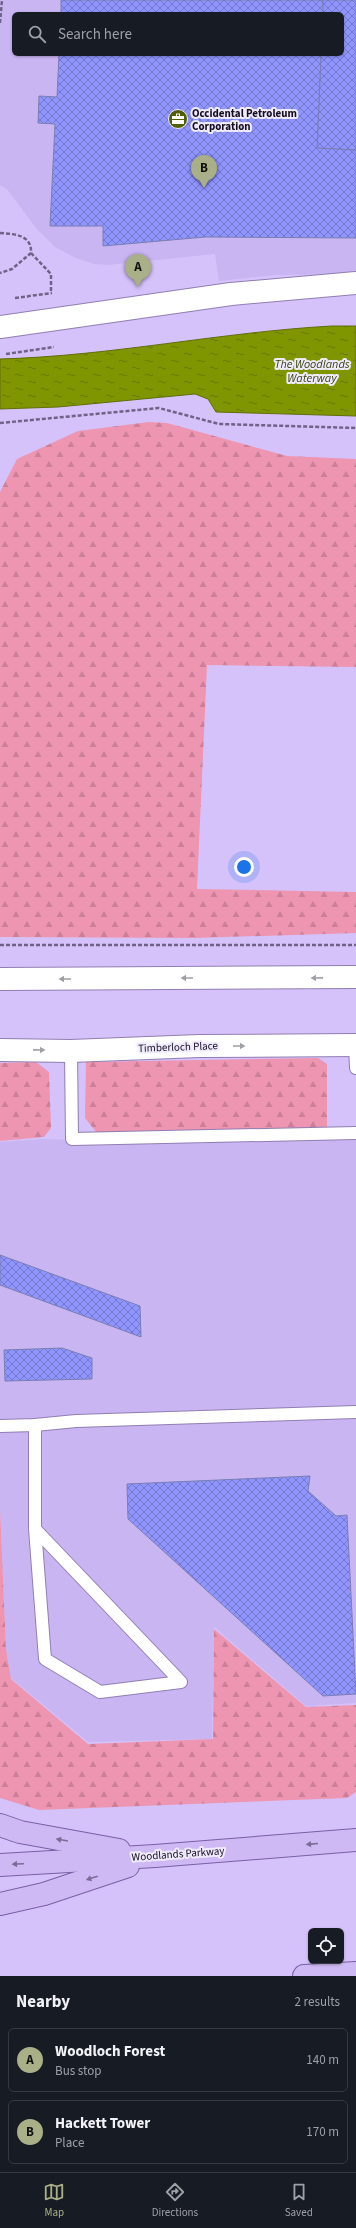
<!DOCTYPE html>
<style>
body{margin:0;font-family:"Source Sans 3",sans-serif;background:#20242c;color:#f1f3f6}
.controls{position:absolute;right:12px;bottom:12px;display:grid;overflow:hidden;border-radius:6px;box-shadow:0 1px 3px #0004}
.controls button{width:36px;height:36px;display:grid;place-items:center;padding:0;border:0;border-bottom:1px solid #363941;background:#171b24;color:#f1f3f6;font:20px sans-serif}
.you{position:absolute;left:244px;top:867px;width:14px;height:14px;margin:-10px;border:3px solid #fff;border-radius:50%;background:#1a73e8;box-shadow:0 0 0 6px #1a73e833}
.badge{display:grid;place-items:center;width:26px;height:26px;border-radius:50%;background:#a9b088;color:#111;font-size:13px;font-weight:700}
.pin{position:absolute;translate:-50% -33px;filter:drop-shadow(0 1px 2px #0008)}
.pin::after{content:'';position:absolute;top:21px;width:14px;height:12px;background:inherit;clip-path:polygon(0 0,100% 0,50% 100%)}
.list{margin:0;padding:0;list-style:none}
h2{display:flex;justify-content:space-between;align-items:center;height:52px;margin:0;padding:0 16px;font-size:17px}
h2 small{font-size:13px;font-weight:400;color:#9ea1a6}
.list li{display:grid;grid-template-columns:26px 1fr auto;gap:12px;align-items:center;box-sizing:border-box;height:64px;margin:0 8px 8px;padding:0 8px;border:1px solid #363941;border-radius:6px}
.list b{display:block;font-size:15px;white-space:nowrap}
.list p{margin:0;font-size:13px;white-space:nowrap;color:#9ea1a6}
.list em{font-size:13px;font-style:normal;color:#9ea1a6}
.icon{flex:none;width:22px;height:22px;fill:none;stroke:currentColor;stroke-width:2;stroke-linecap:round;stroke-linejoin:round}
.map{position:relative;flex:none;width:356px;height:1976px;overflow:hidden}
.search{position:absolute;background:#171b24;box-shadow:0 1px 3px #0004;left:12px;right:12px;top:12px;height:44px;display:flex;align-items:center;gap:10px;box-sizing:border-box;padding:0 14px;border-radius:6px;color:#9ea1a6;font-size:15px}
.sheet{height:196px;background:#171b24}
nav{display:flex;justify-content:space-around;align-items:center;box-sizing:border-box;height:56px;border-top:1px solid #363941;background:#171b24;font-size:11px;color:#9ea1a6}
nav a{display:grid;justify-items:center;gap:2px}
nav .on{color:#a9b088}
.map>svg:first-child{display:block}
.built{fill:#cab5f3;fill-rule:evenodd}
.forest{fill:url(#forest-firs)}
.water{fill:url(#water-ripples);stroke:#606d0a}
.building{fill:url(#building-cross-hatch);stroke:#797eb2}
.lines{fill:none;stroke-linecap:round;stroke-linejoin:round}
.lane-casing{stroke:#907eb2;stroke-width:14}
.street-casing{stroke:#907eb2;stroke-width:24}
.secondary-casing{stroke:#907eb2;stroke-width:24}
.primary-casing{stroke:#795fa5;stroke-width:24}
.path{stroke:#6f6286;stroke-width:2.5;stroke-dasharray:4 2;stroke-linecap:butt}
.lane{stroke:#fff;stroke-width:12}
.street{stroke:#fff;stroke-width:22}
.secondary{stroke:#fff;stroke-width:22}
.primary{stroke:#cfb9f4;stroke-width:22}
.oneway{fill:#a19ea6}
.oneway2{fill:#7b6c95}
.labels{text-anchor:middle;dominant-baseline:central;stroke-width:4;stroke-linejoin:round;paint-order:stroke}
.poi-label{font-size:11px;font-weight:bold;fill:#140d20;stroke:#f0ebfc;text-anchor:start}
.street-label{font-size:11px;fill:#140d20;stroke:#f0ebfc}
.water-label{font-size:12px;font-style:italic;fill:#394312;stroke:#f0ebfc}
</style>
<div class="map">
<svg width="356" height="1976" viewBox="0 0 356 1976">
<defs>
<pattern id="forest-firs" width="22" height="20" patternUnits="userSpaceOnUse"><rect width="22" height="20" fill="#ee95b1"/><path d="M5 1l3.5 6h-7zM16 11l3.5 6h-7z" fill="#cb7f98"/></pattern>
<pattern id="water-ripples" width="26" height="14" patternUnits="userSpaceOnUse"><rect width="26" height="14" fill="#809600"/><path d="M2 4q2-2 4 0t4 0M15 11q2-2 4 0t4 0" fill="none" stroke="#687902"/></pattern>
<pattern id="building-cross-hatch" width="8" height="8" patternUnits="userSpaceOnUse"><rect width="8" height="8" fill="#9095fe"/><path d="M0 0l8 8M0 8l8-8" fill="none" stroke="#7478cd"/></pattern>
</defs>
<rect width="100%" height="100%" fill="#d5c2fa"/>
<!-- built -->
<g class="built">
<path d="M0,0h356v274l-80,1 -57,6 -4,-27 -107,11 -14,-1 -18,-6 -21,-11 -19,-19 -29,-39 -7,-4zM14,14h328v40h-328z"/>
<polygon points="356,1134 356,1703 306,1706 214,1627 212,1739 88,1742 11,1678 6,1649 0,1508 0,1142 44,1139 71,1140"/>
</g>
<!-- forest -->
<g class="forest">
<polygon points="149,422 167,423 287,456 356,459 356,667 207,665 197,889 356,892 356,933 194,938 0,937 0,492 17,459 78,431"/>
<polygon points="318,1058 327,1064 327,1131 97,1133 85,1118 86,1062"/>
<polygon points="36,1062 49,1072 51,1128 44,1137 0,1141 0,1063"/>
<polygon points="0,1508 6,1649 11,1679 88,1744 213,1739 214,1629 306,1707 356,1705 356,1792 347,1798 39,1810 0,1798"/>
</g>
<!-- water -->
<path class="water" d="M332,326h24v90l-140,-4 -8,-13 -13,-5 -137,13 -58,2v-50c112,-3 221,-27 332,-33z"/>
<!-- building -->
<g class="building">
<rect x="61" y="0" width="262" height="14"/>
<polygon points="323,0 356,0 356,150 317,148 321,54 342,54 342,14 323,14"/>
<polygon points="59,54 321,54 317,148 356,150 356,238 205,237 103,246 103,226 50,226 55,124 38,123 39,96 57,97"/>
<polygon points="0,1255 140,1306 141,1337 0,1285"/>
<polygon points="62,1348 92,1358 92,1379 5,1381 4,1350"/>
<polygon points="310,1476 308,1491 336,1516 347,1515 356,1694 323,1696 128,1519 127,1484"/>
</g>
<g class="lines">
<defs>
<g id="lane">
<polyline points="355,1045 356,1068"/>
<polyline points="71,1051 72,1139 356,1133"/>
<polyline points="35,1425 35,1529 45,1659 100,1692 181,1682 35,1529"/>
<polyline points="0,1426 35,1425 76,1421 356,1412"/>
</g>
<polyline id="street" points="0,327 231,294 356,283"/>
<g id="secondary">
<polyline points="0,979 356,977"/>
<polyline points="0,1050 71,1051 199,1046 356,1045"/>
</g>
<g id="primary">
<polyline points="0,1825 20,1832 119,1850"/>
<polyline points="0,1865 155,1856 356,1840"/>
<polyline points="0,1904 44,1894 128,1866"/>
<polyline points="304,1976 356,1973"/>
</g>
</defs>
<!-- lane casing -->
<use href="#lane" class="lane-casing"/>
<!-- street casing -->
<use href="#street" class="street-casing"/>
<!-- secondary casing -->
<use href="#secondary" class="secondary-casing"/>
<!-- primary casing -->
<use href="#primary" class="primary-casing"/>
<!-- path -->
<g class="path">
<polyline points="0,23 2,0"/>
<path d="M0,233c15,1 32,2 31,20l-19,16 -12,4"/>
<polyline points="31,253 51,274 51,293"/>
<polyline points="15,298 52,293"/>
<polyline points="6,354 54,347"/>
<polyline points="0,423 159,408 219,424 356,428"/>
<polyline points="0,945 356,945"/>
</g>
<!-- lane -->
<use href="#lane" class="lane"/>
<!-- street -->
<use href="#street" class="street"/>
<!-- secondary -->
<use href="#secondary" class="secondary"/>
<!-- primary -->
<use href="#primary" class="primary"/>
</g>
<!-- one-way arrows -->
<defs><path id="oneway-solid" d="M-6-.8H1V-3.2L6.5 0L1 3.2V.8H-6Z"/></defs>
<g class="oneway">
<use href="#oneway-solid" transform="translate(187 978) rotate(180)"/>
<use href="#oneway-solid" transform="translate(317 978) rotate(179)"/>
<use href="#oneway-solid" transform="translate(65 979) rotate(180)"/>
<use href="#oneway-solid" transform="translate(239 1046)"/>
<use href="#oneway-solid" transform="translate(39 1050) rotate(1)"/>
</g>
<g class="oneway2">
<use href="#oneway-solid" transform="translate(62 1840) rotate(-170)"/>
<use href="#oneway-solid" transform="translate(312 1844) rotate(175)"/>
<use href="#oneway-solid" transform="translate(18 1864) rotate(177)"/>
<use href="#oneway-solid" transform="translate(92 1878) rotate(162)"/>
</g>
<!-- icons -->
<defs>
<symbol id="office-disc" viewBox="-11 -11 22 22"><circle r="9.5" fill="#505f01" stroke="#f0ebfc"/><path d="M-6-3h4V-5.5h4V-3h4V5H-6ZM-1-4.5V-3h2v-1.5ZM-6 0V1H6V0Z" fill="#fff"/></symbol>
</defs>
<g fill-rule="evenodd">
<use href="#office-disc" x="167" y="108" width="22" height="22"/>
</g>
<g class="labels">
<!-- poi labels -->
<g class="poi-label">
<text x="192" y="113">Occidental Petroleum<tspan x="192" dy="13">Corporation</tspan></text>
</g>
<!-- street labels -->
<g class="street-label">
<text transform="translate(178 1047) rotate(-2)">Timberloch Place</text>
<text transform="translate(178 1854) rotate(-4)">Woodlands Parkway</text>
</g>
<!-- water labels -->
<g class="water-label">
<text x="312" y="364">The Woodlands<tspan x="312" dy="14">Waterway</tspan></text>
</g>
</g>
</svg>
<div class="controls">
<button><svg class="icon" aria-label="locate" viewBox="0 0 24 24"><circle cx="12" cy="12" r="6"/><path d="M12 2v4M12 18v4M2 12h4M18 12h4"/></svg></button>
</div>
<div class="you"></div>
<div class="pin badge" style="left:138px;top:287px">A</div>
<div class="pin badge" style="left:204px;top:188px">B</div>
<div class="search"><svg class="icon" aria-label="search" viewBox="0 0 24 24"><circle cx="10" cy="10" r="6"/><path d="M15 15l6 6"/></svg>Search here</div>
</div>
<section class="sheet">
<h2>Nearby<small>2 results</small></h2>
<ul class="list">
<li><span class="badge">A</span><div><b>Woodloch Forest</b><p>Bus stop</p></div><em>140 m</em></li>
<li><span class="badge">B</span><div><b>Hackett Tower</b><p>Place</p></div><em>170 m</em></li>
</ul>
</section>
<nav>
<a class="on"><svg class="icon" aria-label="map" viewBox="0 0 24 24"><path d="M3 6l6-2 6 2 6-2v14l-6 2-6-2-6 2zM9 4v14M15 6v14"/></svg>Map</a>
<a><svg class="icon" aria-label="directions" viewBox="0 0 24 24"><path d="M12 3l9 9-9 9-9-9zM9 14v-3h6M13 9l2 2-2 2"/></svg>Directions</a>
<a><svg class="icon" aria-label="saved" viewBox="0 0 24 24"><path d="M7 4h10v16l-5-4-5 4z"/></svg>Saved</a>
</nav>
